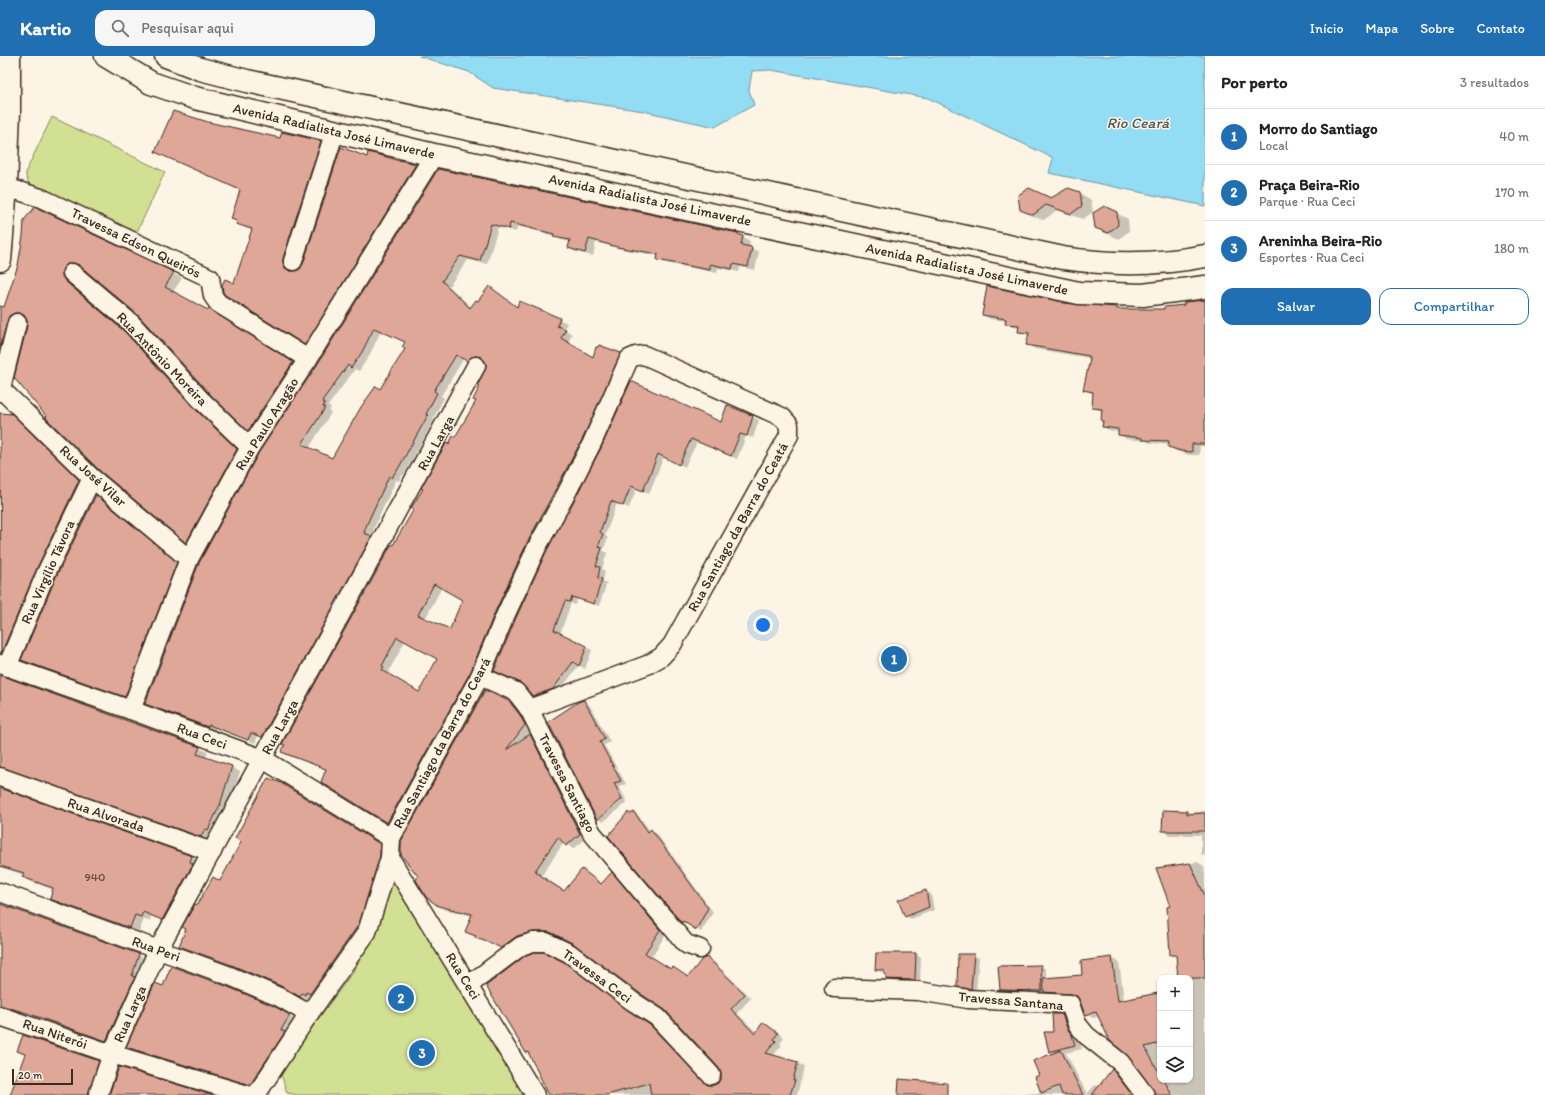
<!DOCTYPE html>
<html lang="pt">
<meta charset="utf-8">
<style>
body{margin:0;font-family:Itim,sans-serif;background:#f6f6f6;color:#222}
.controls{position:absolute;right:12px;bottom:12px;display:grid;overflow:hidden;border-radius:8px;box-shadow:0 1px 3px #0004}
.controls button{width:36px;height:36px;display:grid;place-items:center;padding:0;border:0;border-bottom:1px solid #e0e0e0;background:#fff;color:#222;font:20px sans-serif}
.scale{position:absolute;left:12px;bottom:10px;width:61px;box-sizing:border-box;padding-left:4px;border:2px solid #3b2a1e;border-top:0;font-size:11px;line-height:14px;white-space:nowrap;color:#3b2a1e;-webkit-text-stroke:3px #fcf5e5;paint-order:stroke}
.you{position:absolute;left:763px;top:569px;width:14px;height:14px;margin:-10px;border:3px solid #fff;border-radius:50%;background:#1a73e8;box-shadow:0 0 0 6px #1a73e833}
.badge{display:grid;place-items:center;width:26px;height:26px;border-radius:50%;background:#1f6fb2;color:#fff;font-size:13px;font-weight:700}
.pin{position:absolute;translate:-50% -50%;border:2px solid #fff;box-shadow:0 1px 4px #0006}
.list{margin:0;padding:0;list-style:none}
h2{display:flex;justify-content:space-between;align-items:center;height:52px;margin:0;padding:0 16px;font-size:17px}
h2 small{font-size:13px;font-weight:400;color:#767676}
.list li{display:grid;grid-template-columns:26px 1fr auto;gap:12px;align-items:center;box-sizing:border-box;height:56px;padding:0 16px;border-top:1px solid #e0e0e0}
.list b{display:block;font-size:15px;white-space:nowrap}
.list p{margin:0;font-size:13px;white-space:nowrap;color:#767676}
.list em{font-size:13px;font-style:normal;color:#767676}
.actions{display:flex;gap:8px;padding:12px 16px}
.actions a{flex:1;padding:9px 0;border:1px solid #1f6fb2;border-radius:12px;text-align:center;font-size:14px;color:#1f6fb2}
.actions .main{background:#1f6fb2;color:#fff}
.icon{flex:none;width:22px;height:22px;fill:none;stroke:currentColor;stroke-width:2;stroke-linecap:round;stroke-linejoin:round}
.map{position:relative;flex:none;width:1205px;height:1039px;overflow:hidden}
header{display:flex;align-items:center;gap:24px;box-sizing:border-box;height:56px;padding:0 20px;background:#1f6fb2;color:#fff}
header strong{font-size:19px}
nav{display:flex;gap:22px;margin-inline-start:auto;font-size:14px}
.search{width:280px;height:36px;background:#f6f6f6;display:flex;align-items:center;gap:10px;box-sizing:border-box;padding:0 14px;border-radius:12px;color:#767676;font-size:15px}
main{display:flex}
aside{flex:1;background:#fff}
.map>svg:first-child{display:block}
.green{fill:#d2e094;stroke:#868559}
.water{fill:#92dcf4;stroke:#6f959e}
.shadow{fill:#0003;fill-rule:evenodd}
.building{fill:#dfa798;stroke:#3b2a1e;fill-rule:evenodd}
.lines{fill:none;stroke-linecap:round;stroke-linejoin:round}
.minor-casing{stroke:#3b2a1e;stroke-width:21}
.secondary-casing{stroke:#3b2a1e;stroke-width:25}
.primary-casing{stroke:#3b2a1e;stroke-width:25}
.minor{stroke:#fcf5e5;stroke-width:18}
.secondary{stroke:#fcf5e5;stroke-width:22}
.primary{stroke:#fcf5e5;stroke-width:22}
.labels{text-anchor:middle;dominant-baseline:central;stroke-width:3;stroke-linejoin:round;paint-order:stroke}
.number-label{font-size:12px;fill:#64493c}
.street-label{font-size:14px;fill:#3b2a1e;stroke:#fcf5e5}
.water-label{font-size:15px;font-style:italic;fill:#515654;stroke:#fcf5e5}
</style>
<header>
<strong>Kartio</strong>
<div class="search"><svg class="icon" aria-label="search" viewBox="0 0 24 24"><circle cx="10" cy="10" r="6"/><path d="M15 15l6 6"/></svg>Pesquisar aqui</div>
<nav><a>Início</a><a>Mapa</a><a>Sobre</a><a>Contato</a></nav>
</header>
<main>
<div class="map">
<svg width="1205" height="1039" viewBox="0 0 1205 1039">
<rect width="100%" height="100%" fill="#fcf5e5"/>
<filter id="ink" filterUnits="userSpaceOnUse"><feTurbulence type="fractalNoise" baseFrequency=".025" numOctaves="2"/><feDisplacementMap in="SourceGraphic" scale="8" xChannelSelector="R" yChannelSelector="G"/><feConvolveMatrix kernelMatrix="1 2 1 2 8 2 1 2 1" color-interpolation-filters="sRGB"/></filter>
<g filter="url(#ink)">
<!-- green -->
<g class="green">
<polygon points="52,61 165,116 136,178 30,130 26,121 26,115"/>
<polygon points="399,828 525,1039 298,1039 287,1037 280,1015 355,913 390,830"/>
</g>
<!-- water -->
<polygon class="water" points="419,0 1205,0 1205,150 1049,117 1053,102 928,42 771,14 752,15 749,34 754,49 715,71 643,55 493,32 469,16"/>
<!-- shadow -->
<g class="shadow">
<polygon points="208,67 281,83 320,86 330,91 292,213 294,216 300,214 367,102 399,107 400,105 416,109 425,114 315,293 305,288 252,174 247,173 232,163 241,135 156,95"/>
<path d="M438,114l300,64 12,7 -1,6 10,5 -4,18 -15,-3 -1,5 -21,-4 -1,5 -52,-10 -7,-4 1,-3 -34,-6 -29,-8 -3,14 -17,-4 -7,-4 2,-6 -10,-2 -7,-4 -36,-10 -2,6 -18,-5 -11,37 -19,-4 -19,26 23,22 6,-6 11,-15 28,20 42,12 8,4 -3,6 8,5 -4,9 26,16 26,-5 7,4 -37,85 -195,383 -73,-44 5,-12 -38,-14 -7,-4 167,-307 6,-7 22,-37 11,-35 -4,-7 -6,2 -4,4 -10,-7 -23,38 3,2 -11,21 1,1 -30,55 -1,-1 -4,7 -3,-1 -22,48 -3,9 7,4 -108,199 -12,-4 -3,7 -39,-15 -1,3 -62,-23 -7,-5 172,-338zM381,275l25,11v7l-25,41 -49,70 -23,-12 22,-35 -2,-2 2,-3 -3,-2 27,-37 4,2 10,-15zM442,531l22,13 -13,31 -26,-12zM405,585l33,17 -19,36 -30,-19 2,-3 -2,-1z"/>
<polygon points="1080,137 1091,144 1093,156 1083,163 1057,154 1044,164 1032,160 1021,154 1052,143"/>
<polygon points="35,152 182,222 173,236 209,256 218,259 301,312 257,379 249,374 209,336 139,258 83,211 78,211 70,226 74,231 132,281 245,398 195,491 186,486 28,269 27,261 23,261 0,322 0,255 4,252 19,210"/>
<polygon points="1116,157 1128,163 1129,175 1119,183 1108,178 1096,172"/>
<polygon points="1205,244 1205,390 1200,390 1199,399 1189,399 1176,395 1169,391 1169,388 1150,387 1146,385 1126,383 1119,378 1119,376 1111,375 1104,371 1103,356 1093,351 1094,338 1084,334 1091,303 1090,302 1035,293 1027,289 1029,280 1019,275 1019,272 1013,271 1006,267 1006,265 990,263 983,259 1076,250 1117,252 1120,254 1165,254"/>
<polygon points="727,350 759,364 753,382 746,380 737,403 697,386 685,411 664,400 649,438 637,432 629,452 617,447 605,480 608,482 603,494 607,497 602,513 605,515 603,525 607,527 599,550 577,543 575,549 571,547 560,578 592,594 585,613 579,609 559,636 539,643 533,640 602,392 722,368"/>
<polygon points="0,358 11,359 20,364 87,430 0,607"/>
<polygon points="96,440 105,445 185,512 134,645 32,609 22,604"/>
<polygon points="0,620 199,692 208,696 205,702 232,711 240,716 228,753 210,785 13,715 7,715 0,720"/>
<polygon points="509,645 516,650 532,673 525,682 530,679 537,683 587,782 573,793 564,786 542,819 565,836 582,814 602,829 612,818 619,822 666,878 651,902 672,915 688,922 707,902 714,906 751,942 737,957 757,977 771,972 784,981 780,988 782,989 773,1000 798,1007 804,1011 797,1039 550,1039 530,999 527,996 633,959 657,974 709,1030 713,1030 719,1028 722,1023 722,1016 720,1011 665,953 579,890 554,879 540,879 509,895 499,890 483,885 466,876 472,860 446,854 438,850"/>
<polygon points="584,645 589,648 610,686 604,689 626,728 619,730 627,746 603,766 598,763"/>
<polygon points="0,733 192,801 200,806 171,868 151,860 150,865 144,863 139,876 60,847 51,843 54,834 32,826 24,821 24,819 0,811"/>
<polygon points="291,734 390,794 368,873 310,946 294,937 245,915 190,895 180,890 198,850 219,826"/>
<polygon points="1205,755 1205,800 1201,798 1201,779 1170,779 1163,775 1186,756 1189,757"/>
<polygon points="628,757 631,759 634,757 639,760 650,775 651,774 656,777 713,856 701,876 688,868 688,869 682,866"/>
<polygon points="1197,806 1204,810 1205,820 1205,1039 1156,1039 1154,1033 1100,960 1093,962 1086,958 1078,941 1051,940 1048,937 1006,937 1000,933 1041,910 1046,913 1046,923 1083,920 1112,902 1119,906 1124,944 1160,936 1160,1024 1190,1024 1190,922 1179,922 1178,902 1171,898 1172,851 1157,813"/>
<polygon points="926,835 931,838 934,854 911,863 906,860"/>
<polygon points="0,849 139,899 147,904 114,989 39,962 6,953 0,958"/>
<polygon points="916,898 921,901 920,926 893,925 887,922 887,919 885,916 881,916 876,913"/>
<polygon points="973,899 979,902 976,935 964,933 958,930"/>
<polygon points="163,931 274,951 298,965 259,1033 136,996 128,991"/>
<polygon points="1062,959 1070,963 1079,984 1082,993 1065,997 1067,999 1087,1038 1095,1029 1099,1031 1112,1014 1119,1018 1135,1039 998,1039 1042,1037 1036,1022 1040,1020 1054,998 1050,995 1054,977"/>
<polygon points="19,995 98,1005 107,1011 97,1039 11,1039 26,999"/>
</g>
<!-- building -->
<g class="building">
<polygon points="173,55 208,66 280,82 282,76 321,85 283,202 283,207 285,212 290,215 296,215 300,213 303,208 341,91 367,101 368,96 391,102 399,105 399,104 416,108 305,289 225,239 223,236 222,229 225,223 234,227 252,173 236,168 237,165 231,163 240,134 155,96"/>
<path d="M438,113l300,64v1l5,2 -2,9 11,2 -4,20 -15,-3 -1,5 -22,-5v6l-53,-10 1,-6 -41,-7 -28,-8 -4,14 -17,-5 2,-8 -17,-3 1,-3 -44,-11 -1,6 -18,-5 -11,37 -20,-5 -18,25 28,27 6,-8 2,1 11,-15 28,21 2,-6 41,17 -3,8 9,3 -5,9 32,19 3,-10h2l1,-2 22,8 -38,85 -56,105 -32,69 -24,59 -84,152 -66,-41 5,-13 -45,-17 4,-7 -3,-1 109,-199h2l21,-36 -3,-1 12,-19 -2,-1 15,-27 11,-19 2,2 4,-8 2,1 21,-36 -3,-1 7,-14 -2,-1 8,-19 -1,-5 -4,-4 -5,-1 -5,1 -4,4 -11,-6 -22,36 3,2 -11,21 2,1 -31,56h-1l-4,7 -3,-2 -22,48 -3,9 8,3 -110,201 -11,-4 -3,7 -39,-15 -1,2 -63,-23 54,-141 60,-111 58,-87zM374,272l31,14 -3,5 3,2 -25,40 -4,-3 -15,21 -29,51 -30,-14 23,-36 -2,-1 2,-4 -3,-2 26,-36 3,3 11,-16zM434,528l28,16 -12,29 -32,-14zM397,581l40,22 -18,33 -37,-22 2,-3 -2,-1z"/>
<polygon points="1029,132 1051,142 1068,132 1080,136 1082,150 1071,158 1046,149 1033,159 1020,154 1018,139"/>
<polygon points="1104,150 1117,156 1118,169 1108,177 1095,172 1093,157"/>
<polygon points="35,151 174,216 165,231 208,254 209,253 293,306 248,375 209,337 138,259 79,209 74,207 69,207 64,211 62,215 62,220 65,225 124,275 193,351 237,393 186,487 99,414 45,361 47,361 14,322 27,270 27,264 24,259 19,257 14,257 9,260 0,291 0,250 4,251 18,209 23,180 24,164"/>
<polygon points="987,230 1063,246 1062,247 1117,251 1117,253 1164,253 1164,251 1184,249 1184,246 1205,244 1205,388 1192,388 1192,396 1181,395 1168,391 1169,385 1142,384 1142,382 1118,379 1118,373 1102,371 1103,365 1101,365 1102,353 1092,352 1093,336 1083,334 1090,303 1089,303 1089,300 1026,289 1029,277 1018,276 1019,269 1005,268 1006,263 982,259"/>
<polygon points="631,325 721,366 727,349 753,360 747,380 740,378 731,400 691,383 679,409 658,398 643,435 631,430 623,450 611,445 600,476 603,478 598,491 602,492 596,510 600,511 598,522 602,523 594,548 572,541 570,546 565,545 554,574 587,590 579,610 573,606 553,633 533,640 521,627 494,615 515,564 546,496 601,392"/>
<polygon points="0,357 12,358 79,424 37,512 1,598"/>
<polygon points="96,439 177,506 125,641 21,604 56,521"/>
<polygon points="0,619 200,691 197,698 232,710 220,749 208,774 205,773 201,781 0,711"/>
<polygon points="485,634 509,645 520,659 525,669 506,694 530,678 580,778 566,790 558,781 535,815 548,825 564,835 582,813 601,828 612,816 660,874 645,897 671,913 673,911 688,921 702,903 707,901 745,938 731,953 755,978 763,966 778,977 774,983 776,985 766,997 798,1006 793,1024 795,1024 790,1039 651,1039 649,1027 607,1039 549,1039 528,996 526,997 486,930 526,899 535,896 544,896 564,906 626,953 650,969 704,1026 708,1029 714,1029 718,1027 721,1022 721,1017 719,1012 665,954 638,936 574,888 550,876 533,876 517,880 501,892 491,887 475,882 476,880 465,876 472,858 438,850 426,841 416,824 418,820 401,799 401,785"/>
<polygon points="584,644 605,683 600,686 621,725 614,727 622,743 597,764 548,666 578,646"/>
<polygon points="268,722 281,727 380,788 380,800 359,868 310,938 306,936 305,939 302,937 300,941 283,931 234,910 179,890 186,873 182,871 195,848 197,849 213,821 220,825 241,786 235,782"/>
<polygon points="0,732 192,800 190,806 193,808 162,864 143,856 141,861 135,859 130,872 50,843 53,832 22,821 24,817 0,810"/>
<polygon points="1163,754 1187,755 1187,758 1205,757 1205,775 1162,775"/>
<polygon points="628,756 630,758 634,756 648,776 651,773 708,852 696,874 683,865 682,867 608,780"/>
<polygon points="1190,807 1205,840 1205,922 1178,922 1176,899 1170,899 1167,851 1170,850 1156,812"/>
<polygon points="926,834 929,851 905,861 898,844"/>
<polygon points="0,848 139,898 132,920 135,921 106,985 30,958 0,949"/>
<polygon points="876,897 916,897 915,924 886,923 886,918 884,918 884,914 875,914"/>
<polygon points="958,898 974,898 971,933 957,931"/>
<polygon points="1112,901 1118,945 1158,937 1160,945 1160,987 1145,991 1160,1018 1160,1024 1164,1024 1172,1039 1155,1039 1153,1033 1128,1000 1110,985 1096,956 1085,959 1080,945 1077,940 1071,938 1044,936 1043,922 1082,919 1081,905"/>
<polygon points="1041,909 1042,935 1000,934 998,910"/>
<polygon points="171,910 226,930 274,950 290,959 281,974 285,976 250,1029 126,991 155,927 163,930"/>
<polygon points="1052,958 1062,958 1067,972 1072,979 1075,989 1049,996 1044,976 1053,976"/>
<polygon points="23,979 99,1005 88,1039 10,1039 25,998 17,995"/>
<polygon points="1061,994 1083,1039 1062,1039 1059,1030 1041,1037 1035,1021 1039,1019 1033,1005"/>
<polygon points="119,1011 212,1039 109,1039"/>
<polygon points="1112,1013 1132,1039 1092,1039"/>
<polygon points="899,1023 947,1027 947,1039 898,1039"/>
</g>
<g class="lines">
<defs>
<g id="minor">
<polyline points="6,131 41,142 210,222 213,240 218,247 308,303"/>
<polyline points="293,205 335,75"/>
<polyline points="72,217 131,267 201,344 250,391"/>
<polyline points="1,333 92,422 189,503"/>
<polyline points="0,336 17,267"/>
<polyline points="0,608 131,654 263,703 391,782"/>
<polyline points="7,611 46,517 92,422"/>
<polyline points="480,620 516,636 529,653 592,777 686,888 700,893"/>
<polyline points="131,654 189,503 250,391 308,303 434,99"/>
<polyline points="0,721 212,796"/>
<polyline points="390,802 535,1039"/>
<polyline points="0,836 230,920 279,941 309,958"/>
<polyline points="469,929 521,890 533,886 546,886 569,897 632,945 657,961 711,1019"/>
<polyline points="834,932 918,935 968,943 1070,948 1077,968 1086,979 1120,1006 1145,1039"/>
<polyline points="0,960 112,998 248,1039"/>
<polyline points="98,1039 112,998 158,894 476,310"/>
<polyline points="256,1039 309,958 367,876 390,802 391,782 480,620 505,560 537,491 565,440 592,387 629,303 636,300 644,299 782,361 789,369 789,379 672,589 661,601 647,609 529,653"/>
</g>
<g id="secondary">
<polyline points="106,0 151,27 195,42 434,99 1079,237 1143,239 1205,231"/>
<path d="M166,0l34,13 47,12 816,177c46,7 96,7 142,-2"/>
</g>
<polyline id="primary" points="0,204 6,131 9,56 9,0"/>
</defs>
<!-- minor casing -->
<use href="#minor" class="minor-casing"/>
<!-- secondary casing -->
<use href="#secondary" class="secondary-casing"/>
<!-- primary casing -->
<use href="#primary" class="primary-casing"/>
<!-- minor -->
<use href="#minor" class="minor"/>
<!-- secondary -->
<use href="#secondary" class="secondary"/>
<!-- primary -->
<use href="#primary" class="primary"/>
</g>
</g>
<g class="labels">
<!-- number labels -->
<g class="number-label">
<text x="95" y="821">940</text>
</g>
<!-- street labels -->
<g class="street-label">
<text transform="translate(334 75) rotate(13)">Avenida Radialista José Limaverde</text>
<text transform="translate(650 144) rotate(12)">Avenida Radialista José Limaverde</text>
<text transform="translate(136 187) rotate(26)">Travessa Edson Queirós</text>
<text transform="translate(967 213) rotate(12)">Avenida Radialista José Limaverde</text>
<text transform="translate(162 303) rotate(46)">Rua Antônio Moreira</text>
<text transform="translate(267 368) rotate(-58)">Rua Paulo Aragão</text>
<text transform="translate(436 387) rotate(-61)">Rua Larga</text>
<text transform="translate(93 420) rotate(42)">Rua José Vilar</text>
<text transform="translate(738 471) rotate(-61)">Rua Santiago da Barra do Ceatá</text>
<text transform="translate(48 516) rotate(-66)">Rua Virgílio Távora</text>
<text transform="translate(280 671) rotate(-61)">Rua Larga</text>
<text transform="translate(202 680) rotate(20)">Rua Ceci</text>
<text transform="translate(442 687) rotate(-62)">Rua Santiago da Barra do Ceará</text>
<text transform="translate(567 727) rotate(63)">Travessa Santiago</text>
<text transform="translate(106 759) rotate(19)">Rua Alvorada</text>
<text transform="translate(156 893) rotate(20)">Rua Peri</text>
<text transform="translate(463 920) rotate(58)">Rua Ceci</text>
<text transform="translate(597 920) rotate(36)">Travessa Ceci</text>
<text transform="translate(1011 945) rotate(5)">Travessa Santana</text>
<text transform="translate(130 958) rotate(-66)">Rua Larga</text>
<text transform="translate(55 978) rotate(19)">Rua Niterói</text>
</g>
<!-- water labels -->
<g class="water-label">
<text x="1138" y="67">Rio Ceará</text>
</g>
</g>
</svg>
<div class="controls">
<button>+</button>
<button>−</button>
<button><svg class="icon" aria-label="layers" viewBox="0 0 24 24"><path d="M12 4l9 5-9 5-9-5zM3 14l9 5 9-5"/></svg></button>
</div>
<div class="scale">20 m</div>
<div class="you"></div>
<div class="pin badge" style="left:894px;top:603px">1</div>
<div class="pin badge" style="left:401px;top:942px">2</div>
<div class="pin badge" style="left:422px;top:997px">3</div>
</div>
<aside>
<h2>Por perto<small>3 resultados</small></h2>
<ul class="list">
<li><span class="badge">1</span><div><b>Morro do Santiago</b><p>Local</p></div><em>40 m</em></li>
<li><span class="badge">2</span><div><b>Praça Beira-Rio</b><p>Parque · Rua Ceci</p></div><em>170 m</em></li>
<li><span class="badge">3</span><div><b>Areninha Beira-Rio</b><p>Esportes · Rua Ceci</p></div><em>180 m</em></li>
</ul>
<div class="actions"><a class="main">Salvar</a><a>Compartilhar</a></div>
</aside>
</main>
